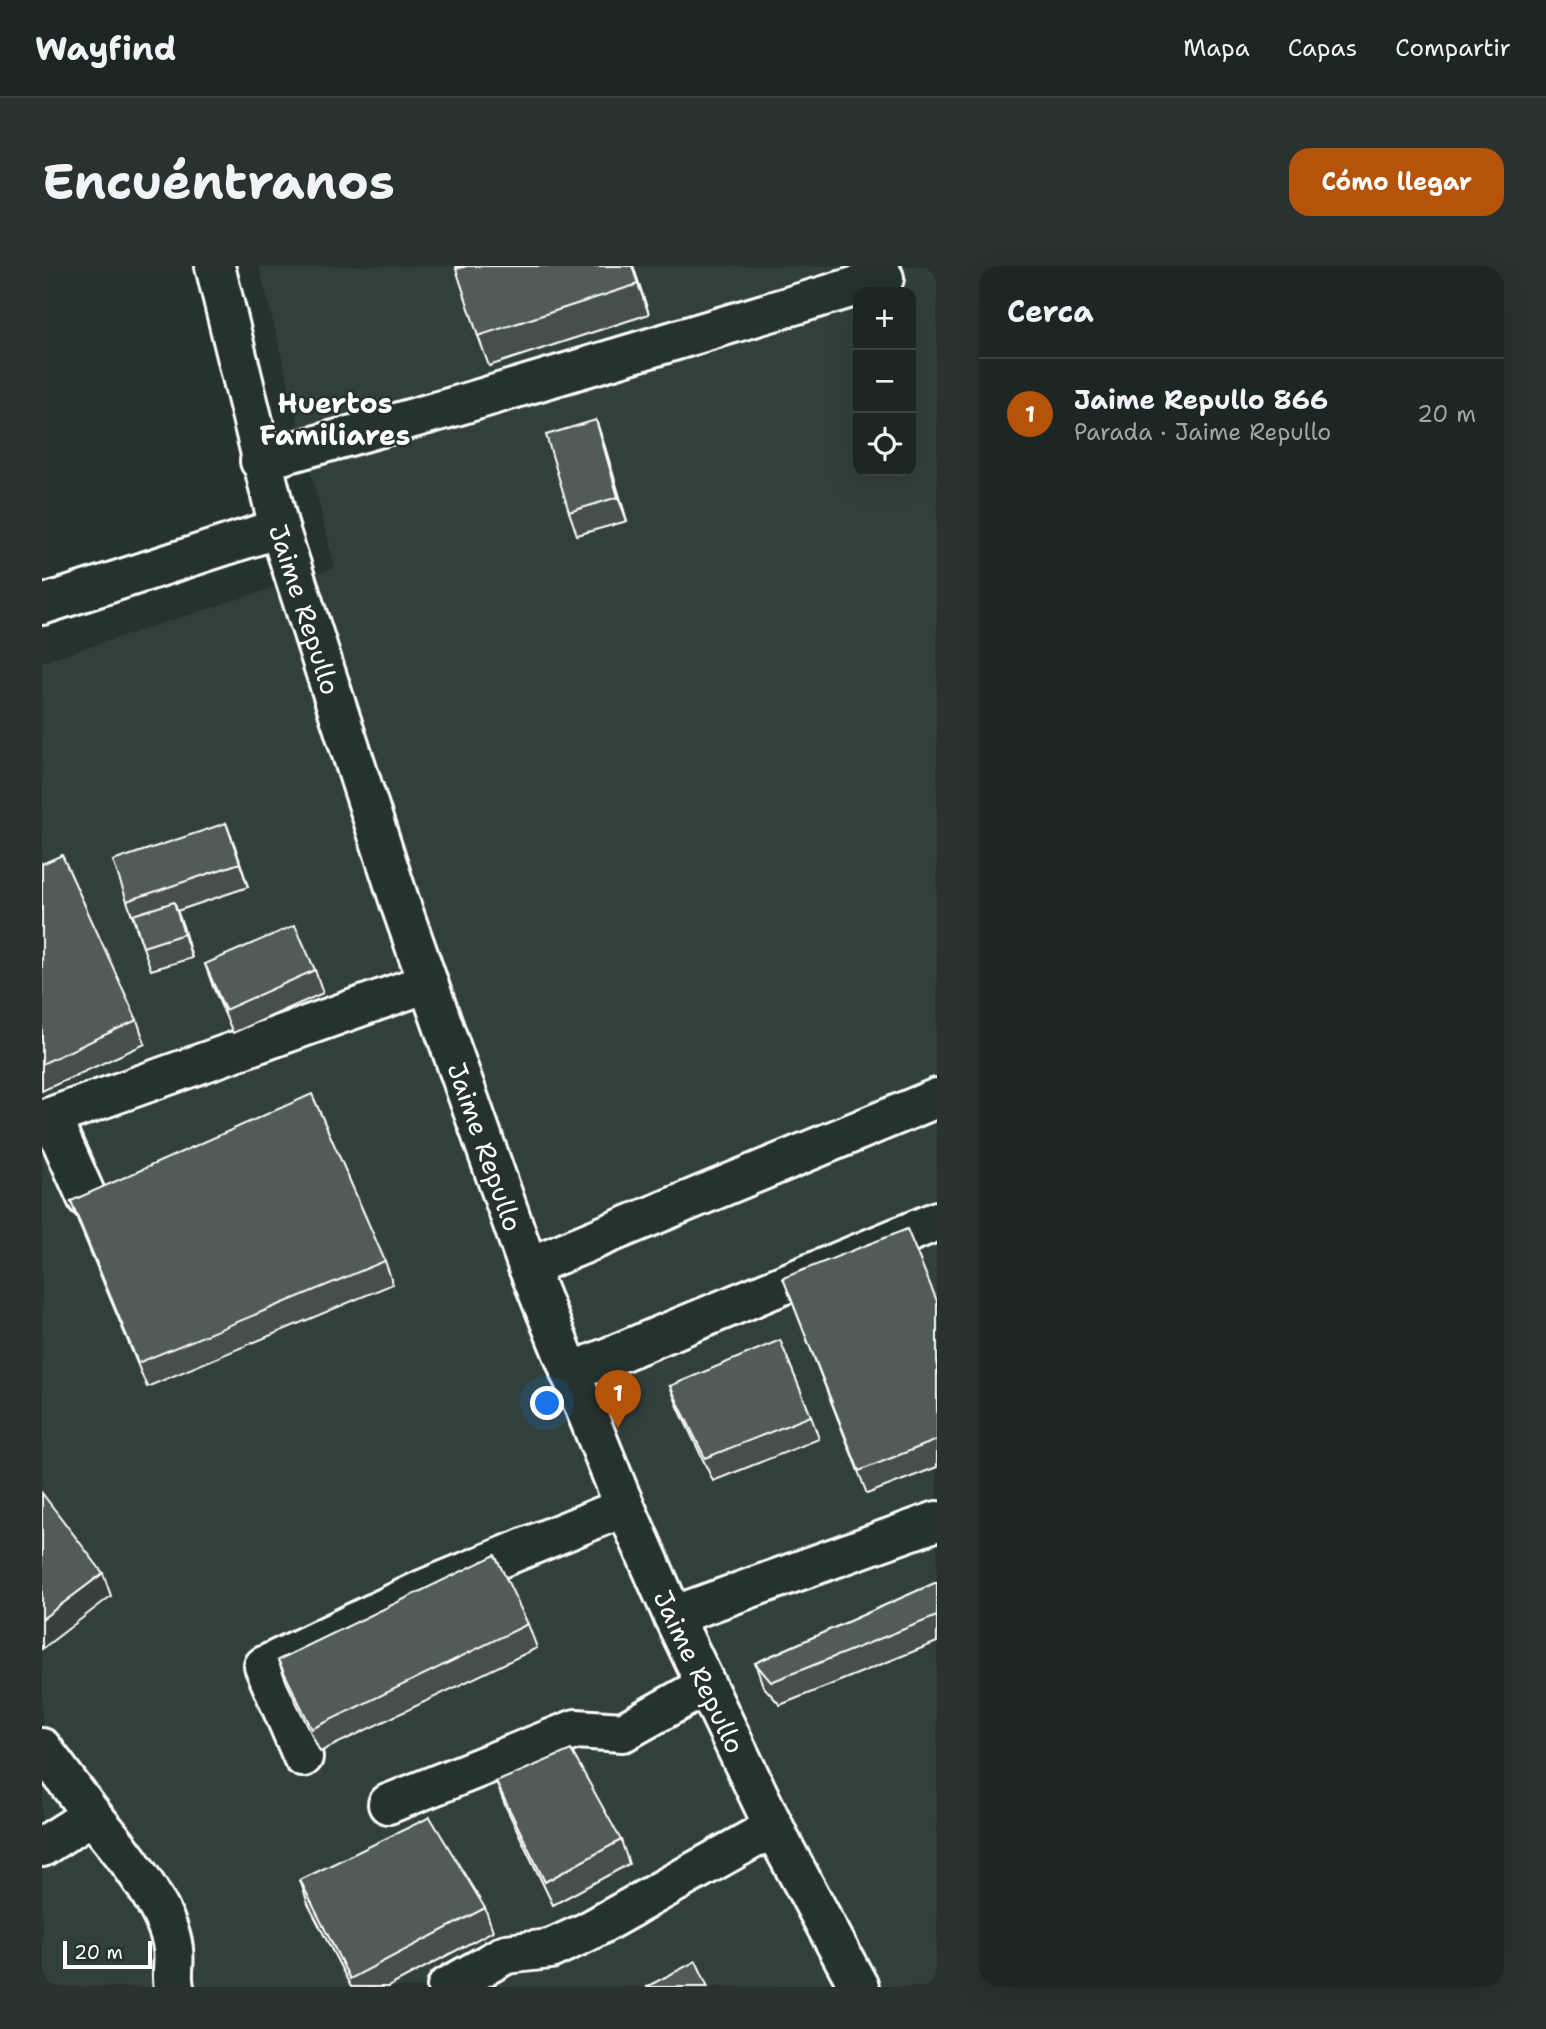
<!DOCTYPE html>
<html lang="es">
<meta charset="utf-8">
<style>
body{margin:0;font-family:"Shantell Sans",sans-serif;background:#29322f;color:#f1f3f6}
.controls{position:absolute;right:21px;top:21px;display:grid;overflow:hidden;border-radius:14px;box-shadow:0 7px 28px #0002}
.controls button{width:63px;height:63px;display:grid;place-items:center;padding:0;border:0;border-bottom:2px solid #3a4340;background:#1c2622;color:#f1f3f6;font:35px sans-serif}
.scale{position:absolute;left:21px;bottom:18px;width:89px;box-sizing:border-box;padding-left:7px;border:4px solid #fff;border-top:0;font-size:19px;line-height:24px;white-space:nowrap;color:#fff;-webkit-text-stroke:5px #26332d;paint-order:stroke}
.you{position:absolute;left:506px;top:1138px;width:24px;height:24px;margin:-18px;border:5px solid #fff;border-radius:50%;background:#1a73e8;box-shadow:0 0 0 10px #1a73e833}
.badge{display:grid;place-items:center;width:46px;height:46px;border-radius:50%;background:#b45309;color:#fff;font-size:23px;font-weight:700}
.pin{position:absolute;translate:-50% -58px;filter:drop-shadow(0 2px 4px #0008)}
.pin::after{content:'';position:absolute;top:37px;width:24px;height:21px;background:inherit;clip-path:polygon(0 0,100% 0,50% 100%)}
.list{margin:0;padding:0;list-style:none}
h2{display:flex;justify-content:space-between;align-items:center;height:91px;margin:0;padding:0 28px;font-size:30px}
h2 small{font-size:23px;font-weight:400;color:#a0a5a5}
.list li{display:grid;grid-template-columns:46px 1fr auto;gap:21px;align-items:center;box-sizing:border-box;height:112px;padding:0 28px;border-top:2px solid #3a4340}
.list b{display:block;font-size:26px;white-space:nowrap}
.list p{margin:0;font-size:23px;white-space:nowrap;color:#a0a5a5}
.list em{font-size:23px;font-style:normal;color:#a0a5a5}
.icon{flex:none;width:38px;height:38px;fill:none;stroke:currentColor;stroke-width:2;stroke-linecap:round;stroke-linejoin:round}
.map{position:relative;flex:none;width:895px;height:1721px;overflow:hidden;border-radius:21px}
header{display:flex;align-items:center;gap:42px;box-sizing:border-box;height:98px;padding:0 35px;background:#1c2622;border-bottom:2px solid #3a4340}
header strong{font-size:33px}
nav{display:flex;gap:38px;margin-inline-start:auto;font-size:24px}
.intro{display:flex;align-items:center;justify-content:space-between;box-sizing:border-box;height:168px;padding:0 42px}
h1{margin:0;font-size:49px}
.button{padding:18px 32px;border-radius:21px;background:#b45309;color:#fff;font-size:24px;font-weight:700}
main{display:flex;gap:42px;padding:0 42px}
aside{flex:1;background:#1c2622;border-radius:21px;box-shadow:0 7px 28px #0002}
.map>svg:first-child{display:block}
.built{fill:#333f3a;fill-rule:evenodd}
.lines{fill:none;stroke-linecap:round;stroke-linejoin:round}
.minor-casing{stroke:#fff;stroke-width:44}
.minor{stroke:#26332d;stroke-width:38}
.wall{fill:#464f4b;stroke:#fff;stroke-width:2}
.shaded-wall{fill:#39403d;stroke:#fff;stroke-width:2}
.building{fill:#515c57;stroke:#fff;stroke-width:2}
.labels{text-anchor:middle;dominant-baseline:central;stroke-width:5;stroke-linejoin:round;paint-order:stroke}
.street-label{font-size:26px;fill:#fff;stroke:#26332d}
.neighbourhood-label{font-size:28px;font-weight:bold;fill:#fff;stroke:#26332d}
</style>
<header>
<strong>Wayfind</strong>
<nav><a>Mapa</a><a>Capas</a><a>Compartir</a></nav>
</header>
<div class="intro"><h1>Encuéntranos</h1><a class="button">Cómo llegar</a></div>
<main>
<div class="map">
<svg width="895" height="1721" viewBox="0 0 895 1721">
<rect width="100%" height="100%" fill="#26332d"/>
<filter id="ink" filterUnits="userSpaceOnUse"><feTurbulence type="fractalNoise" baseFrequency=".0143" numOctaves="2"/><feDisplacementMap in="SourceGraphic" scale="14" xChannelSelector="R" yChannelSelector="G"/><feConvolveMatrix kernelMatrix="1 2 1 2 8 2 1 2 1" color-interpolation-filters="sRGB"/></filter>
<g filter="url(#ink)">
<!-- built -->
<path class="built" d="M217,0h678v1721h-895v-1325l293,-94zM816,26h53v179h-53z"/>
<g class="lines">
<defs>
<g id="minor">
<path id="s1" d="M173,0l64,262 121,375 128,364 92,228 53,121 110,230 76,141"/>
<polyline points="218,195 407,142 842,12"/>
<polyline points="0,339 237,262"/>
<polyline points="9,851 45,932"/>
<polyline points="0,854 385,717"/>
<polyline points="486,1001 895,832"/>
<polyline points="528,1107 895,955"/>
<polyline points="631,1350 895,1255"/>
<polyline points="0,1482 50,1549 0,1581"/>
<polyline points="261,1491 222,1400 382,1323 583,1241"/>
<polyline points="346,1538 534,1463 581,1466 663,1420"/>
<path d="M50,1549c26,30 77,94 81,134 2,13 -2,25 1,38"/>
<polyline points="405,1721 464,1688 508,1683 545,1666 732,1561"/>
</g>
</defs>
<!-- minor casing -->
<use href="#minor" class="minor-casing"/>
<!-- minor -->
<use href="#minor" class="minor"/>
</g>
<!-- wall -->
<g class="wall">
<polygon points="414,0 591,0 607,48 447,100 436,70"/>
<polygon points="554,154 562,178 585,255 535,269 527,246"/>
<polygon points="184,557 206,621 135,645 150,692 109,704 85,635"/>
<polygon points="0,598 95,754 103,778 0,825"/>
<polygon points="163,698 273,704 281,727 191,767 171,721"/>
<polygon points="29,935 343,995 351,1018 105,1121 37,958"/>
<polygon points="741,1012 895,1035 895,1201 825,1228"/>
<polygon points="628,1120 769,1150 777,1173 671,1215 637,1143"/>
<polygon points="895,1316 895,1376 738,1439 721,1420 713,1397"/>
<polygon points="486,1358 495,1382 278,1486 245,1417 236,1394"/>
<polygon points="454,1516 579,1574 587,1598 511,1639 463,1539"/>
<polygon points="258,1614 443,1642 451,1665 346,1721 309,1721 266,1638"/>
</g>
<!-- shaded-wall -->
<g class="shaded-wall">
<polygon points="590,0 591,0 607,48 596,18"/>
<polygon points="554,154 562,178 585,255 576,231"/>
<polygon points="184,557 193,580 206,621 198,597"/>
<polygon points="132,636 141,660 150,692 142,668"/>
<polygon points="61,1307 69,1330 0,1383 0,1353"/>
</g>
<!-- building -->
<g class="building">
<polygon points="425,0 590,0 596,18 436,70 414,3"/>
<polygon points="554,154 576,231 527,246 504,169"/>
<polygon points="184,557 198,597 85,635 71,595"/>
<polygon points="20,589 95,754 0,798 0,598"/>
<polygon points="132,636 142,668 101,681 91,649"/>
<polygon points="253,659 273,704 183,744 163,698"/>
<polygon points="270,828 343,995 96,1097 29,935"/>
<polygon points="865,963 895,1035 895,1174 817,1205 741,1012"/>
<polygon points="738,1074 769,1150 663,1192 628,1120"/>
<polygon points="0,1227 61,1307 0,1353"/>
<polygon points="453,1289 486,1358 270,1463 236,1394"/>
<polygon points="895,1316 895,1350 729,1416 713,1397"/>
<polygon points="529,1484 579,1574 503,1616 454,1516"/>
<polygon points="388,1551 443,1642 308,1713 258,1614"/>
<polygon points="654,1695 666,1721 604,1721"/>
</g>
</g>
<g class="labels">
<!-- street labels -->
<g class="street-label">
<text stroke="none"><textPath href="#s1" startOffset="355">Jaime Repullo</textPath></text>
<text stroke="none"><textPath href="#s1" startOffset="922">Jaime Repullo</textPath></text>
<text stroke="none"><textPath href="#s1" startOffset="1489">Jaime Repullo</textPath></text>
</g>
<!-- neighbourhood labels -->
<g class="neighbourhood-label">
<text x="293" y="137">Huertos<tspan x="293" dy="32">Familiares</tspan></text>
</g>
</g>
</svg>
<div class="controls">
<button>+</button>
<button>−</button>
<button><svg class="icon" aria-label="locate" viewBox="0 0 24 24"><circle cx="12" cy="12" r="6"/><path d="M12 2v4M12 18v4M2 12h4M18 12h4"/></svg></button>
</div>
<div class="scale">20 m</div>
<div class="you"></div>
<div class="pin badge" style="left:576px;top:1162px">1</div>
</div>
<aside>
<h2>Cerca<small></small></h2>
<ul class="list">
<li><span class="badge">1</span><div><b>Jaime Repullo 866</b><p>Parada · Jaime Repullo</p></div><em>20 m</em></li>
</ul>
</aside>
</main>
